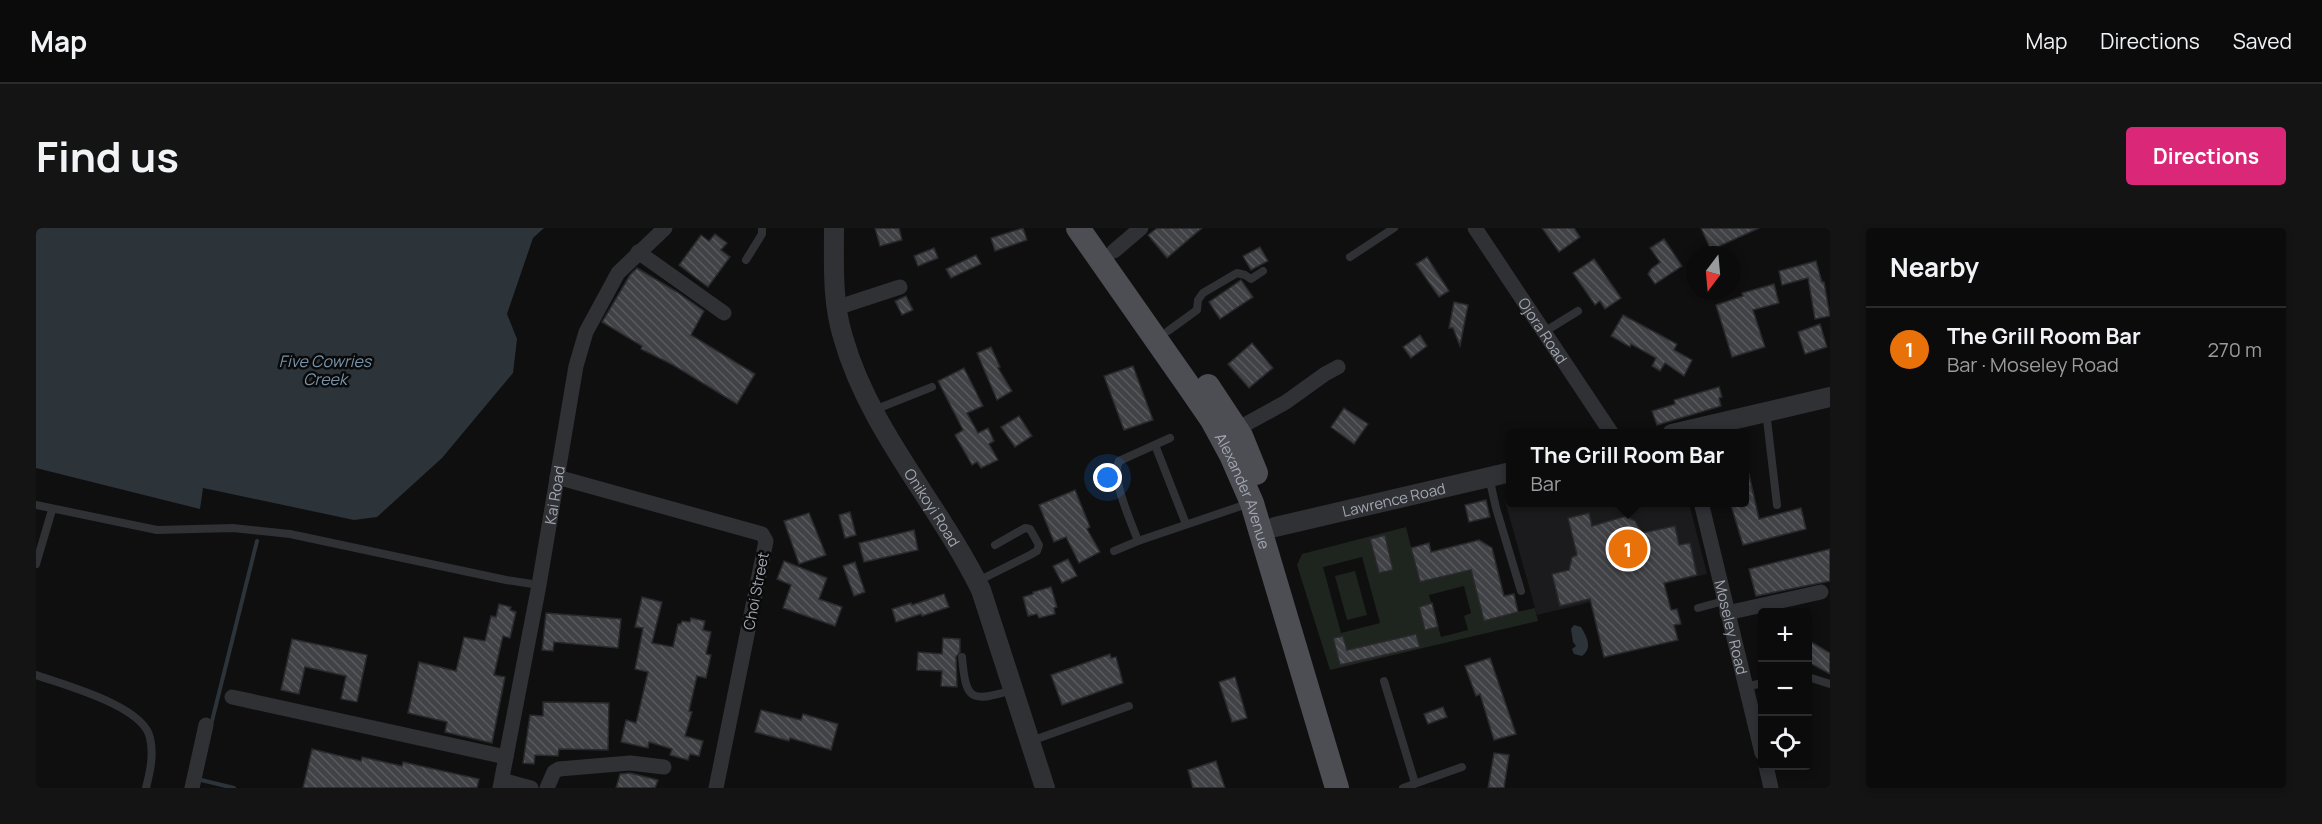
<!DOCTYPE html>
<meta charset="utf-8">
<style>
body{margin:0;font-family:Manrope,sans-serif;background:#141415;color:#f1f3f6}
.controls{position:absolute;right:18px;bottom:18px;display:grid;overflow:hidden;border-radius:6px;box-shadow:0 3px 9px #0003}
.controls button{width:54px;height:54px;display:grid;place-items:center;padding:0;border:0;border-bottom:2px solid #2b2b2d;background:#0b0b0c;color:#f1f3f6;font:30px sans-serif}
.compass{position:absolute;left:1650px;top:18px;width:54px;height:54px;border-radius:50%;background:#0b0b0c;box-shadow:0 3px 9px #0003;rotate:196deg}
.you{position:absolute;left:1072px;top:250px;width:21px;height:21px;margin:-15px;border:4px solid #fff;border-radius:50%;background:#1a73e8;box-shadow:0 0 0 9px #1a73e833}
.badge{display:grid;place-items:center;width:39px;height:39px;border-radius:50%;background:#db2777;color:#fff;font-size:20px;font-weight:700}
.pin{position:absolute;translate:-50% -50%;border:3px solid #fff;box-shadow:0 2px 6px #0006}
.popup{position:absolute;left:1470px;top:201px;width:243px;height:78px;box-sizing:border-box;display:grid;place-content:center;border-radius:6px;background:#0b0b0c;filter:drop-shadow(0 2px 4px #0005);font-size:20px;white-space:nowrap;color:#9a9b9d}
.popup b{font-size:22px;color:#f1f3f6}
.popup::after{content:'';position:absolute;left:50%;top:100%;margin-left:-12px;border:12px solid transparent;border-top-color:#0b0b0c}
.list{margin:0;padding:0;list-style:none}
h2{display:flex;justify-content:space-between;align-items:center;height:78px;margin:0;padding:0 24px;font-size:26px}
h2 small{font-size:20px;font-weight:400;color:#9a9b9d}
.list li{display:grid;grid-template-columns:39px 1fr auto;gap:18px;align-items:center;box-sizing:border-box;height:84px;padding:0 24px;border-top:2px solid #2b2b2d}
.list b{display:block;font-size:22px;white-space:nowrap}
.list p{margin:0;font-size:20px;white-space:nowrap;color:#9a9b9d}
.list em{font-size:20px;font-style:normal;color:#9a9b9d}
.icon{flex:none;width:33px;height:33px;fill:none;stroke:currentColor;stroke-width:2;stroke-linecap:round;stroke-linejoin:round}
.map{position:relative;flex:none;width:1794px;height:560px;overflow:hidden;border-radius:6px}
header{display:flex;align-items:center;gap:36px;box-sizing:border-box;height:84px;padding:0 30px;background:#0b0b0c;border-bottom:2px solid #2b2b2d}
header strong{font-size:28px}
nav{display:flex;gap:33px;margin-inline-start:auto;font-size:21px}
.intro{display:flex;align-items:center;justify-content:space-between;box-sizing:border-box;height:144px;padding:0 36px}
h1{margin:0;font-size:42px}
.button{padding:15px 27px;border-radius:6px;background:#db2777;color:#fff;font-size:21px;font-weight:700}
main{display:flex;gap:36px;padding:0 36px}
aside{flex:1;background:#0b0b0c;border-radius:6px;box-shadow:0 3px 9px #0003}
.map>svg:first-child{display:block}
.built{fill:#1b1b1d}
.green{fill:#1e241e;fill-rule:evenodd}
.water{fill:#2c3339}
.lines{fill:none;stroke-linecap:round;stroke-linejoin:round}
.stream{stroke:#2c3339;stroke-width:4}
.building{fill:url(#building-back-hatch);stroke:#29292c;stroke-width:1.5}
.service{stroke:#303135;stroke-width:8}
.minor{stroke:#303135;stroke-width:15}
.tertiary{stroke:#303135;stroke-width:20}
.primary{stroke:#4d4e54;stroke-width:24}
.labels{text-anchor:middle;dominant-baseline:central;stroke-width:5;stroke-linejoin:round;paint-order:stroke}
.street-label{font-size:15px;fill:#a1a6b0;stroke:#0a0a0b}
.water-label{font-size:16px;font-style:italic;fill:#7994aa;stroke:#0a0a0b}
</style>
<header>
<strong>Map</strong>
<nav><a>Map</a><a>Directions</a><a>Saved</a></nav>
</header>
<div class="intro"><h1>Find us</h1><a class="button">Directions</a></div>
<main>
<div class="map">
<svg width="1794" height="560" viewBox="0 0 1794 560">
<defs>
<pattern id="building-back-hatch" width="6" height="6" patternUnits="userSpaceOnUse" patternTransform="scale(1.5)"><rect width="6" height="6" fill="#404246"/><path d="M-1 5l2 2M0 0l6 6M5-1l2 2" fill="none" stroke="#585a5e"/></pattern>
</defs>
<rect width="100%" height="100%" fill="#0f0f10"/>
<!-- built -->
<polygon class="built" points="1475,272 1475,274 1653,275 1671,346 1501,387 1469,273"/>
<!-- green -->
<g class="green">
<path d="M1370,299l14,55 51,-12 13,50 51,-12 3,13 -208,49 -33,-105 5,-11zM1326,329l18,66 -39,10 -18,-66zM1428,358l7,27 -7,3 4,14 -27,7 -12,-42z"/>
<polygon points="1319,343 1331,387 1311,392 1299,348"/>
</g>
<!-- water -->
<g class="water">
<polygon points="0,0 508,0 497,10 471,86 481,111 477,145 406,230 341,289 318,292 167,260 164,281 0,240"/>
<path d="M1538,397l7,2c6,10 12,21 1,29l-8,-2 -2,-5 4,-3 -3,-4 -2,-13z"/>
</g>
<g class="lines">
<!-- stream -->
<g class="stream">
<polyline points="175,497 221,313"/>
<polyline points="161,551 198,560"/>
</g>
</g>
<!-- building -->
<g class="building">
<polygon points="839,0 863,0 866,12 844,18"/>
<polygon points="987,0 991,12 959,23 955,10"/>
<polygon points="1121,0 1166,0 1131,30 1112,7"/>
<polygon points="1506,0 1538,0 1544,9 1523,24"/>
<polygon points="1665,0 1723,0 1675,22"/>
<polygon points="679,6 691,15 685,22 694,29 672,59 643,37 665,7 673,13"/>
<polygon points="1628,11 1646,38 1619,56 1612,46 1615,41 1624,34 1614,20"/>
<polygon points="1224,19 1232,33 1215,42 1207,28"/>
<polygon points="898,20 902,30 882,38 878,28"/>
<polygon points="940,27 945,36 915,50 910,41"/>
<polygon points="1391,29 1413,63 1403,69 1380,36"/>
<polygon points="1558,31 1585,70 1569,81 1564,73 1559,77 1537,45"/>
<polygon points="1780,33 1786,54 1788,54 1794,88 1779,91 1772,50 1746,57 1743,43"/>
<polygon points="601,40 641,64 668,83 655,107 719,146 701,176 637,137 605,121 606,118 566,94 594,47"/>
<polygon points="1205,52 1217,69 1184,91 1173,74"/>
<polygon points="1738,56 1743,75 1717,82 1729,119 1696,129 1680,77 1707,68 1706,65"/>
<polygon points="870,68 877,82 866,87 859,73"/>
<polygon points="1418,74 1432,77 1424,118 1417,100 1413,100"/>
<polygon points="1587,87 1641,116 1638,122 1656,132 1648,148 1629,135 1624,143 1616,138 1620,130 1595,116 1594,119 1575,108"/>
<polygon points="1784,96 1791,119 1769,126 1762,104"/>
<polygon points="1384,107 1391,118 1375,130 1367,119"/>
<polygon points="1216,115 1237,140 1213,160 1192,136"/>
<polygon points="955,119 964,139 962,140 976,163 961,172 941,125"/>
<polygon points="1097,138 1117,192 1088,202 1068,148"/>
<polygon points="928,140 947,178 931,185 942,205 952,200 958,213 953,216 962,232 945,240 941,234 936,237 919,207 927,202 902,153"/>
<polygon points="1683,159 1686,169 1683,170 1685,178 1621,197 1616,183 1639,176 1638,172"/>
<polygon points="1308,180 1332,196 1318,216 1295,199"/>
<polygon points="983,188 996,208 979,219 965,199"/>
<polygon points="1713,246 1723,291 1765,280 1770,301 1707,317 1694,274 1709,274 1709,247"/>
<polygon points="1039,262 1054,299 1051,301 1064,324 1043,335 1030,309 1018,314 1003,277"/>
<polygon points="1450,272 1454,289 1433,294 1429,277"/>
<polygon points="814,284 820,307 809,310 803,287"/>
<polygon points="773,285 790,327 763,336 748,293"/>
<polygon points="1553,285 1556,298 1590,288 1599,293 1606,305 1639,298 1643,317 1654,315 1661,347 1628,355 1635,382 1641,381 1645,396 1638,397 1642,412 1568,429 1554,371 1524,378 1516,346 1533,342 1536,329 1541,327 1532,290"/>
<polygon points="878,302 882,322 828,334 823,315"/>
<polygon points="1349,307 1357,342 1343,345 1334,311"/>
<polygon points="1443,312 1456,320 1468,368 1478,366 1482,384 1448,393 1435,342 1384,354 1375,320 1393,315 1395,324"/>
<polygon points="1794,321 1794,353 1720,368 1713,341"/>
<polygon points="1032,331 1041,348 1026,355 1017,338"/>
<polygon points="748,333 791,350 783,371 806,379 799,398 747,380 755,357 741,351"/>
<polygon points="819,334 829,364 818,368 807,338"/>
<polygon points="1015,359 1021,379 1018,380 1019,386 1003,390 1001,386 992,388 987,369 997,366 997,364"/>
<polygon points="908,366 913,379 886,388 885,386 860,394 856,381 875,375 876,377"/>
<polygon points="606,369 626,374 616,415 637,419 642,396 645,396 646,393 654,394 655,390 669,393 667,402 675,404 670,426 675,427 670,450 661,448 653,483 656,484 649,508 667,513 663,528 654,526 652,532 634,527 636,521 613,514 612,520 585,514 590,492 600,495 612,444 599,441 607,400 599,399"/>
<polygon points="1396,375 1402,399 1389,402 1383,379"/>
<polygon points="463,376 475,379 474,382 480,384 474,410 467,408 458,447 469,449 456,515 409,504 411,494 372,485 383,434 420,443 428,409 449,413 455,388 460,389"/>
<polygon points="510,385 585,391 582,420 518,414 517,423 506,422"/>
<polygon points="1380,406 1384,419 1304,437 1297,410 1307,408 1311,422"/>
<polygon points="907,410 924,411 924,424 920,429 921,459 905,458 906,443 881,442 882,424 906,426"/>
<polygon points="256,411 331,427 321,474 305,471 310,448 269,439 263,466 245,462"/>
<polygon points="1772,412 1794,425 1794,446 1772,434"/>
<polygon points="1074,426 1075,430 1080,429 1087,455 1026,477 1015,447"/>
<polygon points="1454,430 1480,506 1458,512 1444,466 1440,468 1429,438"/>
<polygon points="1199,449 1211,490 1196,494 1183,454"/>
<polygon points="507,474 573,475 572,522 523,521 522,528 499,527 498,536 487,535 494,487 507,488"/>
<polygon points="1407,479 1411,489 1392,496 1388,486"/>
<polygon points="725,482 765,492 767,486 802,496 795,522 754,510 753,513 719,504"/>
<polygon points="276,521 325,533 326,529 366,538 367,534 443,551 441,560 267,560"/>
<polygon points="1458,525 1473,527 1468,560 1452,560"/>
<polygon points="1180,533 1189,560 1157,560 1152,542"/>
<polygon points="594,545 622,552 619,560 580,560 584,546"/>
</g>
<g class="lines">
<!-- service -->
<g class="service">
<polyline points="1314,29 1358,0"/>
<polyline points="710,32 726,6 726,0"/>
<polyline points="1132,103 1161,82 1162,72 1167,65 1201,45 1209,47 1215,51 1227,43"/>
<polyline points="1508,104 1542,83"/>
<polyline points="838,182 896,159"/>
<polyline points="1730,183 1741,277"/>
<polyline points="1119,217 1150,296"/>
<polyline points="1453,249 1460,280 1485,363"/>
<polyline points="0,277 121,302 197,300 254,306 470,352 503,357"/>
<path d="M1102,313c-6,-17 -28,-64 -19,-80l51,-23"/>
<polyline points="1078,323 1102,313 1214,275"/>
<polyline points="0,336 16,282"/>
<polyline points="942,353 994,327 1001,323 1003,317 994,301 989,300 959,317"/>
<polyline points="1662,380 1688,373"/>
<path d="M926,429c4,45 9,45 51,33"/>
<path d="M0,447c28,10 108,31 114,63 4,17 0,34 -4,50"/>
<polyline points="1772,449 1794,456"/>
<polyline points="1348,453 1379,555"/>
<polyline points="1710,459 1726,455"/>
<polyline points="995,513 1093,478"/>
<polyline points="1367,560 1426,539"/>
</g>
<!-- minor -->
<g class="minor">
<path id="s1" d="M1439,0l137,206"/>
<polyline points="1078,23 1105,0"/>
<polyline points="602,24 688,85"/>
<polyline points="800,80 864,59"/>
<polyline points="1201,201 1250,174 1289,146 1302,139"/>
<polyline points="521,249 726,306 730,313 680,560"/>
<path id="s2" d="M1665,274l61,251"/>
<polyline points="1691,385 1785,364"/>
<polyline points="196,469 470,529"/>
<polyline points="1730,538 1735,560"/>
<polyline points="466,552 495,560"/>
<polyline points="156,560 170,497"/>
<path id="s3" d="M464,560l39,-203 37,-219 10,-34 32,-59 47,-45"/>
<polyline points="511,560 518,544 523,541 594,535 628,539"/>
</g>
<!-- tertiary -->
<g class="tertiary">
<path id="s4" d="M798,0c0,36 -2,74 9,109 26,93 96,167 138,253l64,198"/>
<polyline points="1636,206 1794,169"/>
<path id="s5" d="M1239,299l236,-55"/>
</g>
<!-- primary -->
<g class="primary">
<path id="s6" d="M1042,0l110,157 24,35 19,35 21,48 85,285"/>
<polyline points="1172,158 1205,208 1220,245"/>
</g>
</g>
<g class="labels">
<!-- street labels -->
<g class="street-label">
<text stroke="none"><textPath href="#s1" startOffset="123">Ojora Road</textPath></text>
<text stroke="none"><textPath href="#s6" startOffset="312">Alexander Avenue</textPath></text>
<text stroke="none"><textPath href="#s3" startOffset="298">Kai Road</textPath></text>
<text stroke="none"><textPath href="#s5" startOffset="122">Lawrence Road</textPath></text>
<text stroke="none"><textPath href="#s4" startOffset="303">Onikoyi Road</textPath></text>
<text transform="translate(720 363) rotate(-79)">Choi Street</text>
<text stroke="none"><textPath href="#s2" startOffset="129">Moseley Road</textPath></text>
</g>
<!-- water labels -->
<g class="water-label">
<text x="289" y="133">Five Cowries<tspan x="289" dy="18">Creek</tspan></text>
</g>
</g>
</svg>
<div class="controls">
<button>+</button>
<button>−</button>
<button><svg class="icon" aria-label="locate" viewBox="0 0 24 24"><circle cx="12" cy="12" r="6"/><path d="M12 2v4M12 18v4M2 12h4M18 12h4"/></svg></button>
</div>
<svg class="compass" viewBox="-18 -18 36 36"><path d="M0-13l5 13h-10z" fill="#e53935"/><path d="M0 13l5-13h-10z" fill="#9a9b9d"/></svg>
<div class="you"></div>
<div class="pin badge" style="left:1592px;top:321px;background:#e8710a">1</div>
<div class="popup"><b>The Grill Room Bar</b>Bar</div>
</div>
<aside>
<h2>Nearby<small></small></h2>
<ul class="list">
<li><span class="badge" style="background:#e8710a">1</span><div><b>The Grill Room Bar</b><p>Bar · Moseley Road</p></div><em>270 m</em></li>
</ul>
</aside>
</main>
